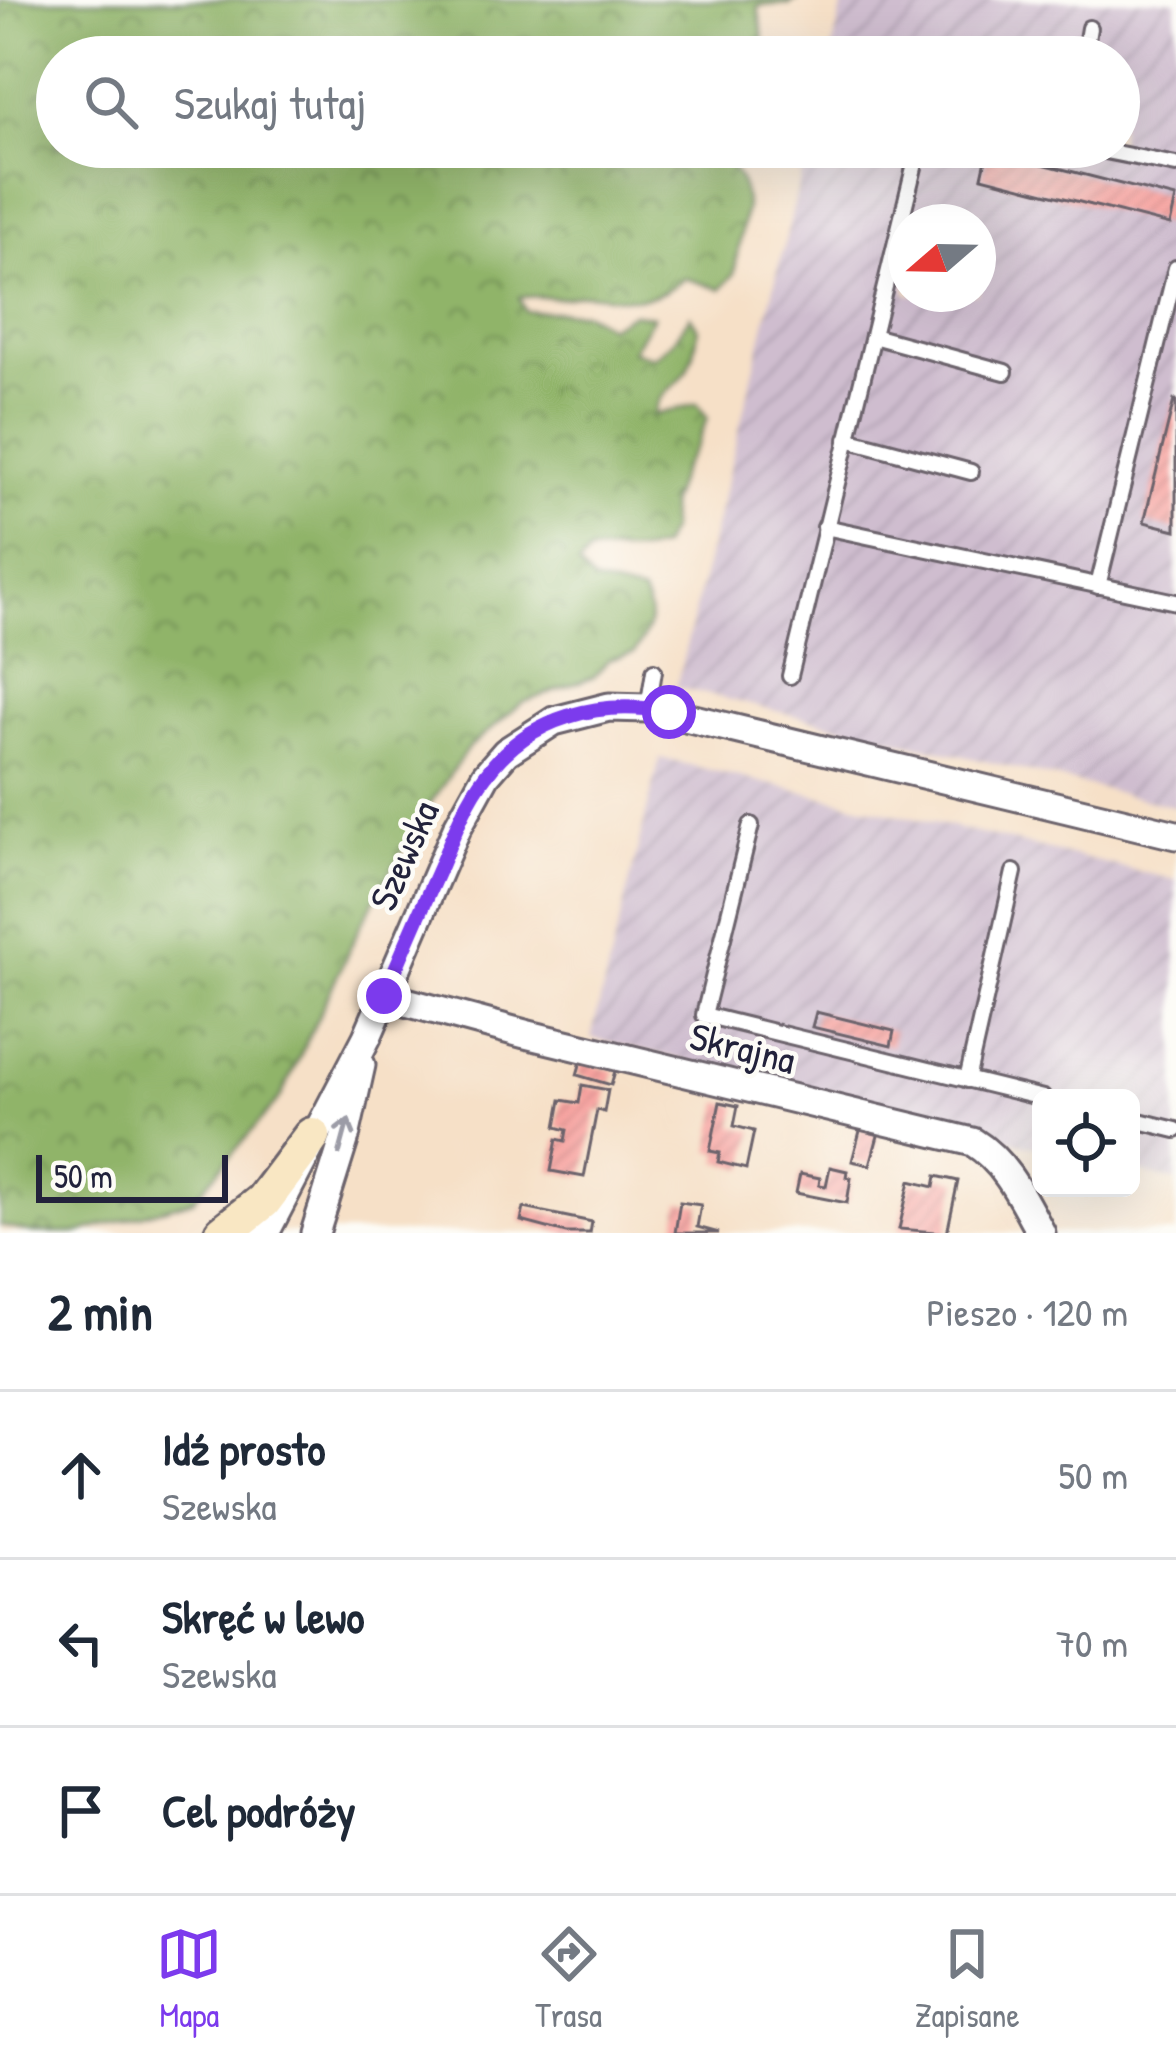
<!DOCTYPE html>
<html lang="pl">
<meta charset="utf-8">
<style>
body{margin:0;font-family:"Patrick Hand",sans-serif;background:#f2f2f3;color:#1f2937}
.controls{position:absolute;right:36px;bottom:36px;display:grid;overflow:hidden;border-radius:18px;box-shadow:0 12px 48px #0002}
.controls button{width:108px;height:108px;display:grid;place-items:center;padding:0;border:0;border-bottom:3px solid #e0e1e3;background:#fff;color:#1f2937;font:60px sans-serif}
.compass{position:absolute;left:888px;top:204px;width:108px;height:108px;border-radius:50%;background:#fff;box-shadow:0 12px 48px #0002;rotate:250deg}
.scale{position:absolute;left:36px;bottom:30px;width:192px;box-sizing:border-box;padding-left:12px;border:6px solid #22223b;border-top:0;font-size:33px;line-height:42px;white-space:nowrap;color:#22223b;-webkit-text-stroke:9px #fdfcf7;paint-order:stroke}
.stop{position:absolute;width:36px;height:36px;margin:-27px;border:9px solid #7c3aed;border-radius:50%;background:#fff}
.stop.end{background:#7c3aed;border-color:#fff;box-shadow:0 3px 12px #0008}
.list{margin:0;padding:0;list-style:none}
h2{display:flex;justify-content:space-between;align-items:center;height:156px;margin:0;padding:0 48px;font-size:51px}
h2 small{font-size:39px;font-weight:400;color:#747a83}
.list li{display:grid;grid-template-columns:78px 1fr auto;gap:36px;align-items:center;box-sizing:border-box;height:168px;padding:0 48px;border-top:3px solid #e0e1e3}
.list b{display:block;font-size:45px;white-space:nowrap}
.list p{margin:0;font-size:39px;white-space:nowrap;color:#747a83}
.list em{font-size:39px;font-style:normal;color:#747a83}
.icon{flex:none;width:66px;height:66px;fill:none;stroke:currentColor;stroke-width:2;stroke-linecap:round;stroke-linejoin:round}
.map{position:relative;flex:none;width:1176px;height:1233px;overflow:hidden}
.search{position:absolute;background:#fff;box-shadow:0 12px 48px #0002;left:36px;right:36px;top:36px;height:132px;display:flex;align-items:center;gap:30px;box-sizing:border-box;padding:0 42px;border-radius:66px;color:#747a83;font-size:45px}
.sheet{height:660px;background:#fff}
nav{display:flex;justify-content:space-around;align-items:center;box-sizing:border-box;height:168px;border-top:3px solid #e0e1e3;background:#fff;font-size:33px;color:#747a83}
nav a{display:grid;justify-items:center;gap:6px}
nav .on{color:#7c3aed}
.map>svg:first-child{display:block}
.industrial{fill:url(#industrial-furrows);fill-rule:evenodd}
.forest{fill:url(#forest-crowns);stroke:#596b52;stroke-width:3}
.building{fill:url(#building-hatch)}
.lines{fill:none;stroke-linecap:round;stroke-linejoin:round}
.service-casing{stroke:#6c646c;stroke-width:20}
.minor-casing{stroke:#6c646c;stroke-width:33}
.secondary-casing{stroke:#6c646c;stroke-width:42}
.service{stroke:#fff;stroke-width:14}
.minor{stroke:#fff;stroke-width:27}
.secondary{stroke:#f9e7c3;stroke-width:36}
.oneway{stroke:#9c9ca7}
.route{stroke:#7c3aed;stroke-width:15}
.labels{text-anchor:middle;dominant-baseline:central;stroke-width:9;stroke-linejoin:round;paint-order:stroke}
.street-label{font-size:39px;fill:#22223b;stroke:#fdfcf7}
</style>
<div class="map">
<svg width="1176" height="1233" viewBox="0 0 1176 1233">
<defs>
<pattern id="industrial-furrows" width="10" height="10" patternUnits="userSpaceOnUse" patternTransform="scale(3)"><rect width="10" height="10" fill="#cfbdcf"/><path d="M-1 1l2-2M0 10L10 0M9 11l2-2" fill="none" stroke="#b1a2b3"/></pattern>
<pattern id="forest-crowns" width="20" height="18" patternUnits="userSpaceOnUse" patternTransform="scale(3)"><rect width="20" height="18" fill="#90b469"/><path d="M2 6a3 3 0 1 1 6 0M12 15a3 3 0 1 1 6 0" fill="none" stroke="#759258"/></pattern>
<pattern id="building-hatch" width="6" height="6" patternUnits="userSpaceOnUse" patternTransform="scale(3)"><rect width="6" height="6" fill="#f7a29f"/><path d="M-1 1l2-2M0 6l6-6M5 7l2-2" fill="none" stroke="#d38b8a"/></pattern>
</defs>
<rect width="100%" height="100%" fill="#fdfcf7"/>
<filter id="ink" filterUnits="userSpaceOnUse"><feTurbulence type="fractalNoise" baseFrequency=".00833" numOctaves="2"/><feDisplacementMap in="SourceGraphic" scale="24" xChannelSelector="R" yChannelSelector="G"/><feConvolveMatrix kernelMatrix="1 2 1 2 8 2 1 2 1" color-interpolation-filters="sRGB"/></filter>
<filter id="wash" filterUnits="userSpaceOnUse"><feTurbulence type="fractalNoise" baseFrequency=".004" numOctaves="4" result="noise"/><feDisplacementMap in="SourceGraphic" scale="48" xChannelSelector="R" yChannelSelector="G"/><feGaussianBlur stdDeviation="2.7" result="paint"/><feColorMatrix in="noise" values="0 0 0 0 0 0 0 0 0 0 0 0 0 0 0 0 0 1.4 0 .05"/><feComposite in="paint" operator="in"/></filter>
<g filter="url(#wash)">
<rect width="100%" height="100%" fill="#f6e0c7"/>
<!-- industrial -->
<g class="industrial">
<path d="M844,0h332v807l-500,-120 132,-540h311v-90h-289zM906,222h72v72h-72z"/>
<polygon points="660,758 1176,880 1176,1181 1131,1170 1131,1098 1041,1098 1041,1148 591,1038"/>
</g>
<!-- forest -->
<path class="forest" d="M0,0h796l-7,4 -31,2 8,51h-709v90h662l23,37 4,23 -12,67 -13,15 -37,-11c-35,30 -57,19 -99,16 -9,-1 -18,5 -28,4 -14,0 -24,-4 -38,0l6,13 58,1 26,14 24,-13 20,3 -21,35 22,6 20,-17 16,-24 8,12c-2,16 -4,34 -15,48 -13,16 -25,17 -29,39l43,-11 10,14 -10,26 -16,26 -12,35 1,25 -9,17 -17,5h-54l-12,14 15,16 49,12c15,24 6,37 -8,59l-26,7 -13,16 -73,27 -54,45 -42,62 -65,114 -80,173 -88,103 -114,33h-45l-34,-7z"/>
<g id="blocks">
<!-- building -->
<g class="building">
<polygon points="988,150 1176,198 1170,225 982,177"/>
<polygon points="1174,400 1176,400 1176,530 1144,522"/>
<polygon points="816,1012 894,1031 891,1046 812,1027"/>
<polygon points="581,1061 615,1071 611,1085 577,1075"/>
<polygon points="582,1085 608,1090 604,1112 597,1110 584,1177 551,1171 557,1139 565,1141 567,1130 556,1127 561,1100 579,1103"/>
<polygon points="720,1102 738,1106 734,1126 754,1131 746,1169 718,1162 720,1153 710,1151"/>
<polygon points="861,1127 879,1132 870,1165 852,1161"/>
<polygon points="830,1167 847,1171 846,1177 851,1178 847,1203 796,1193 800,1174 820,1178 819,1185 826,1186"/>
<polygon points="936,1176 958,1181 947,1233 899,1229 910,1181 934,1187"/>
<polygon points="680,1202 701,1205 697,1227 719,1233 675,1233"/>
<polygon points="524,1208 592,1222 590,1233 566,1233 521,1221"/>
</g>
</g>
</g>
<g filter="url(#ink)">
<use href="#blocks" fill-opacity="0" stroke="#6c646c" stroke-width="3"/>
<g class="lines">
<defs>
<g id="service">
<polyline points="1084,57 1089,28"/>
<polyline points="1085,147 1176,165"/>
<polyline points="873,336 1005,372"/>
<polyline points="847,439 971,472"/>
<polyline points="825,527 1176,602"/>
<polyline points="1098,586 1176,268"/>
<polyline points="790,676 919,147"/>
<polyline points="648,708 654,671"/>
<polyline points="751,825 704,1015 1043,1098"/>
<polyline points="967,1080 1014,872"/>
<polyline points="1131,1119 1176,1130"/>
</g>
<g id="minor">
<path d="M384,996l141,38 448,108c33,20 50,58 68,91"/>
<polyline points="265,1233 367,1037 457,828 486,775 506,752 554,721 609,707 648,708 1176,835"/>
<polyline points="315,1233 345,1137 361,1065"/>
</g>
<polyline id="secondary" points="223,1233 263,1201 312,1136"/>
</defs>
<!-- service casing -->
<use href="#service" class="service-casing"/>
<!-- minor casing -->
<use href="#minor" class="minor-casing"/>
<!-- secondary casing -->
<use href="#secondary" class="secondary-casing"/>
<!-- service -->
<use href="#service" class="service"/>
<!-- minor -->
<use href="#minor" class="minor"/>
<!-- secondary -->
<use href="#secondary" class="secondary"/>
</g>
<!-- one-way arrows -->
<defs><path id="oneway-shaft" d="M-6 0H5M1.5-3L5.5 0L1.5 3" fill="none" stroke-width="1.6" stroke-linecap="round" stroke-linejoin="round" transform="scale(3)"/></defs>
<use class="oneway" href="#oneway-shaft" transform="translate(344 1136) rotate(-75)"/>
</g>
<g class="lines" filter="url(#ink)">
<!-- route -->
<path class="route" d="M384,996c18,-43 37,-86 56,-129 13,-31 25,-65 46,-92 43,-59 114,-76 183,-63"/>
</g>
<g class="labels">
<!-- street labels -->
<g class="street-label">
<text transform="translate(403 855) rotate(-66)">Szewska</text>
<text transform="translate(743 1047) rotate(14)">Skrajna</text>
</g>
</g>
</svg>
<div class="controls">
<button><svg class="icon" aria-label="locate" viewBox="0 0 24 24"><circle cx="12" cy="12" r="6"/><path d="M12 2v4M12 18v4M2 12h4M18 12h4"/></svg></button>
</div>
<svg class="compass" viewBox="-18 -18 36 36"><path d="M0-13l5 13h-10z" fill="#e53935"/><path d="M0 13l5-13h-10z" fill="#747a83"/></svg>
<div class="scale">50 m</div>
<div class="stop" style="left:669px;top:712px"></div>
<div class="stop end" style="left:384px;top:996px"></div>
<div class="search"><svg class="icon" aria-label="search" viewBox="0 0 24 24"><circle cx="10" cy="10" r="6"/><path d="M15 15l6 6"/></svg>Szukaj tutaj</div>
</div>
<section class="sheet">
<h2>2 min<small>Pieszo · 120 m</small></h2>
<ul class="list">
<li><svg class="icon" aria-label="ahead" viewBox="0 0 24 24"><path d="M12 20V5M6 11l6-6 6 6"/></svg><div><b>Idź prosto</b><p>Szewska</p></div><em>50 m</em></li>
<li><svg class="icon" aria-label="left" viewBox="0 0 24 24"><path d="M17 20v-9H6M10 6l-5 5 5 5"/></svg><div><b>Skręć w lewo</b><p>Szewska</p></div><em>70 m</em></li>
<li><svg class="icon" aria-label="arrive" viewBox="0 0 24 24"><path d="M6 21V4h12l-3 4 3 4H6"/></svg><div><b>Cel podróży</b></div></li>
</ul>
</section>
<nav>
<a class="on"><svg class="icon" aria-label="map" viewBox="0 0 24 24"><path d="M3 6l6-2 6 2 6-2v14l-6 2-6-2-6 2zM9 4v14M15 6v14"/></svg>Mapa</a>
<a><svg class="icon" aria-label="directions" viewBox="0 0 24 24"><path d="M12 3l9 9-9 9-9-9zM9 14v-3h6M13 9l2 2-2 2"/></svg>Trasa</a>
<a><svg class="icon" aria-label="saved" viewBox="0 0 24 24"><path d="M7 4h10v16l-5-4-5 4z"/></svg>Zapisane</a>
</nav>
